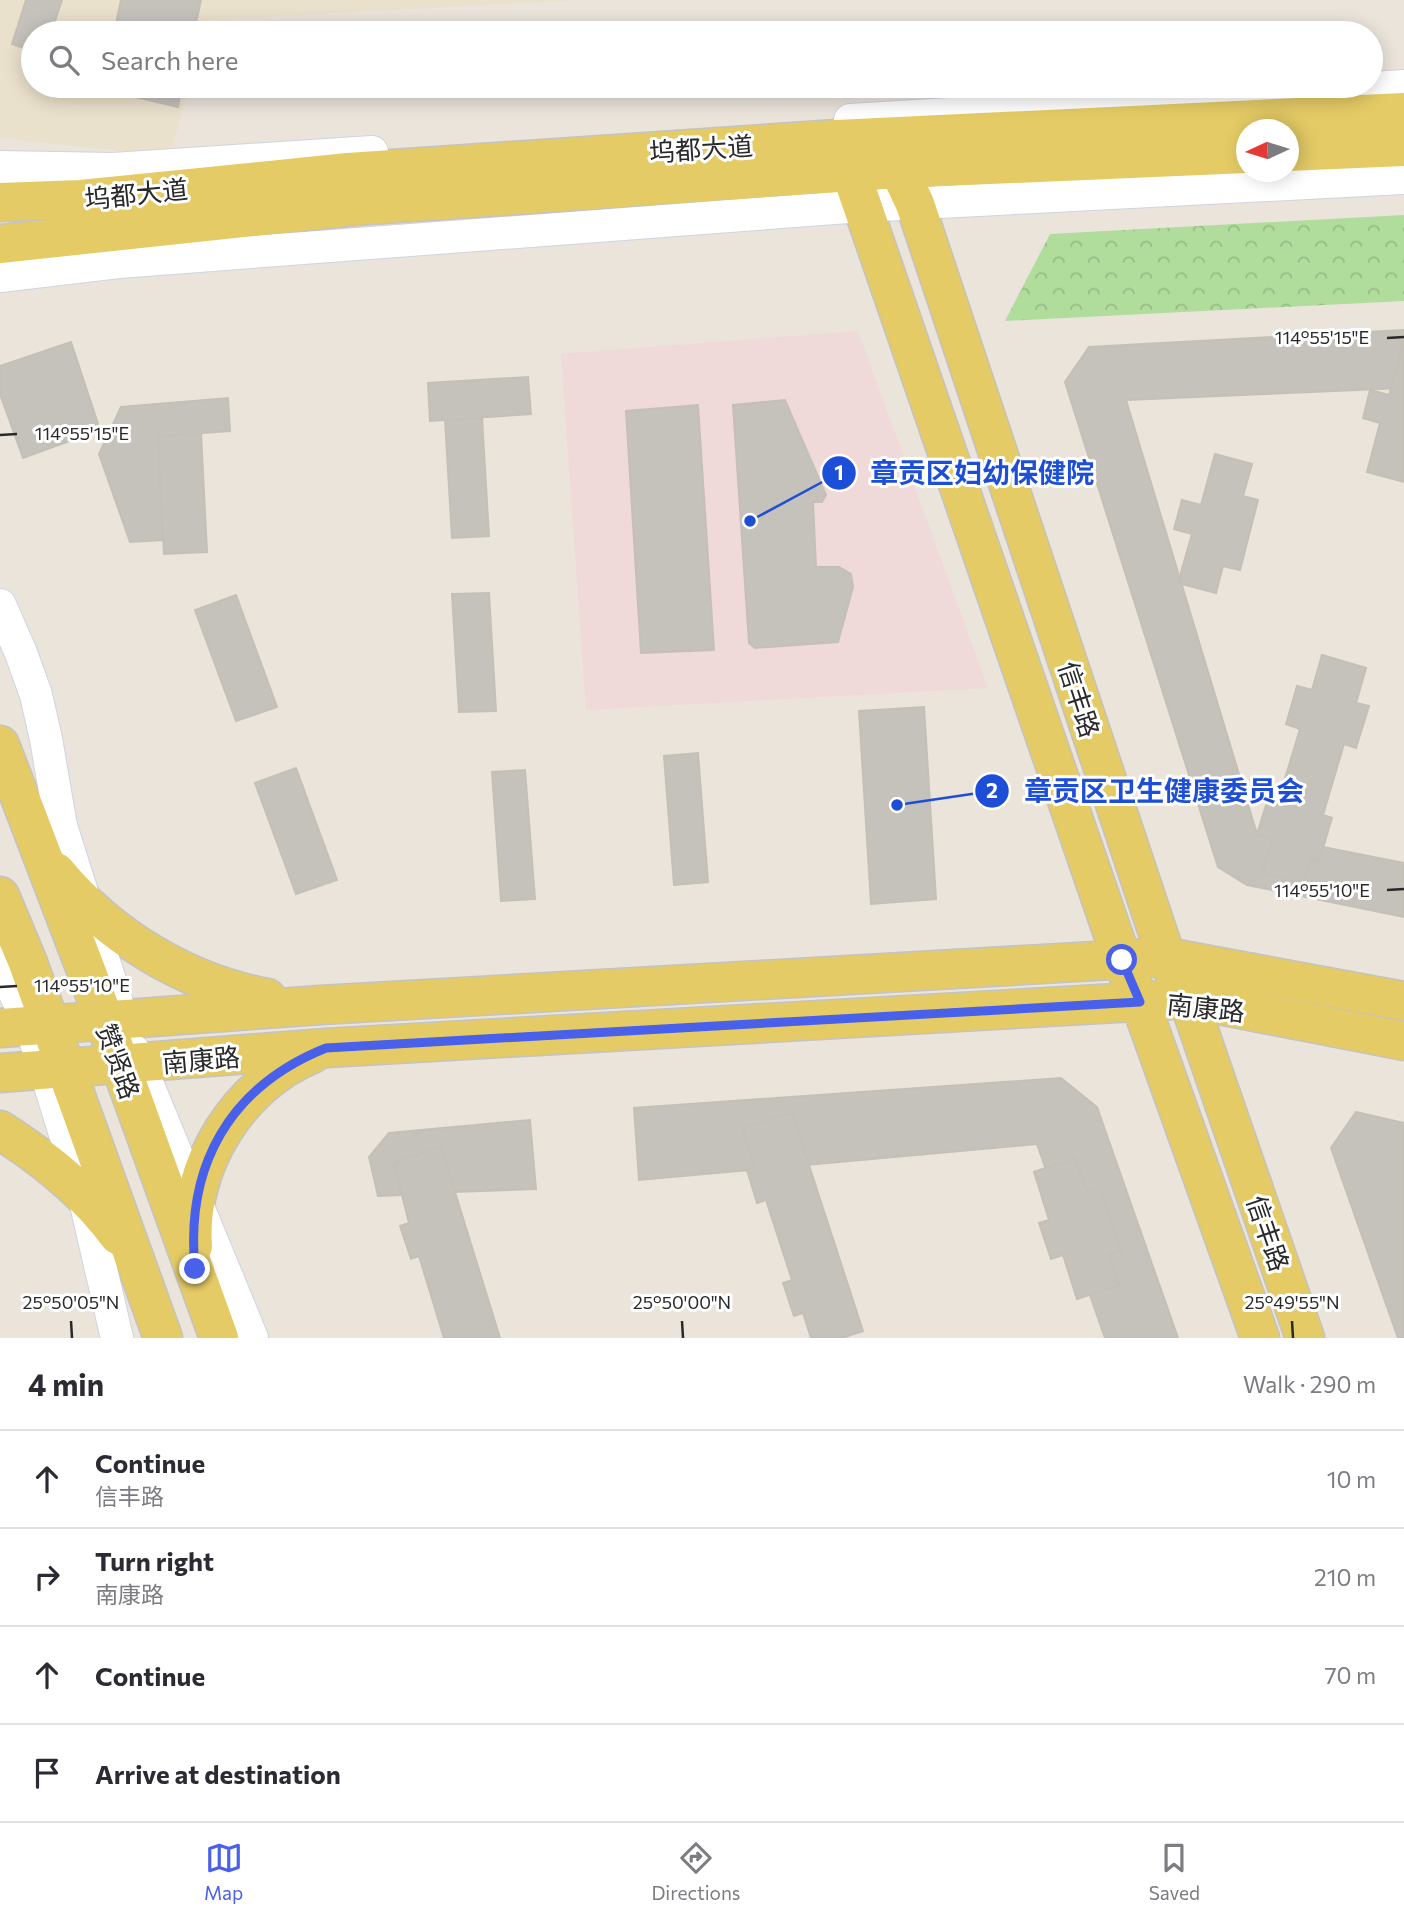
<!DOCTYPE html>
<meta charset="utf-8">
<style>
body{margin:0;font-family:Commissioner,"Noto Sans SC",sans-serif;background:#f7f7f7;color:#2b2b33}
.compass{position:absolute;left:1236px;top:119px;width:63px;height:63px;border-radius:50%;background:#fff;box-shadow:0 4px 18px #0003;rotate:266deg}
.stop{position:absolute;width:21px;height:21px;margin:-16px;border:5px solid #4860ea;border-radius:50%;background:#fff}
.stop.end{background:#4860ea;border-color:#fff;box-shadow:0 2px 7px #0008}
.list{margin:0;padding:0;list-style:none}
h2{display:flex;justify-content:space-between;align-items:center;height:91px;margin:0;padding:0 28px;font-size:30px}
h2 small{font-size:23px;font-weight:400;color:#7c7c81}
.list li{display:grid;grid-template-columns:46px 1fr auto;gap:21px;align-items:center;box-sizing:border-box;height:98px;padding:0 28px;border-top:2px solid #e1e1e2}
.list b{display:block;font-size:26px;white-space:nowrap}
.list p{margin:0;font-size:23px;white-space:nowrap;color:#7c7c81}
.list em{font-size:23px;font-style:normal;color:#7c7c81}
.icon{flex:none;width:38px;height:38px;fill:none;stroke:currentColor;stroke-width:2;stroke-linecap:round;stroke-linejoin:round}
.map{position:relative;flex:none;width:1404px;height:1338px;overflow:hidden}
.search{position:absolute;background:#fff;box-shadow:0 4px 18px #0003;left:21px;right:21px;top:21px;height:77px;display:flex;align-items:center;gap:18px;box-sizing:border-box;padding:0 24px;border-radius:38px;color:#7c7c81;font-size:26px}
.sheet{height:483px;background:#fff}
nav{display:flex;justify-content:space-around;align-items:center;box-sizing:border-box;height:98px;border-top:2px solid #e1e1e2;background:#fff;font-size:19px;color:#7c7c81}
nav a{display:grid;justify-items:center;gap:4px}
nav .on{color:#4860ea}
.map>svg:first-child{display:block}
.education{fill:#eae1cc}
.medical{fill:#f0d9d9}
.forest{fill:url(#forest-crowns)}
.building{fill:#c5c1bb;stroke:#c5c0b5;stroke-width:2}
.lines{fill:none;stroke-linecap:round;stroke-linejoin:round}
.minor-casing{stroke:#d1d3e0;stroke-width:34}
.major-casing{stroke:#c3c3c3;stroke-width:41}
.minor{stroke:#fff;stroke-width:32}
.major{stroke:#e4cb66;stroke-width:38}
.route{stroke:#4860ea;stroke-width:9}
.ticks{fill:none;stroke:#292929;stroke-width:2.5}
.labels{text-anchor:middle;dominant-baseline:central;stroke-width:6;stroke-linejoin:round;paint-order:stroke}
.street-label{font-size:26px;fill:#292929;stroke:#fff}
.ticks-label{font-size:18px;text-anchor:middle;fill:#292929;stroke:#fff;stroke-width:6;stroke-linejoin:round;paint-order:stroke}
.leader{fill:none;stroke:#1d4ed8;stroke-width:2.5}
.callout-dot{fill:#1d4ed8;stroke:#fff;stroke-width:2.5}
.mark-label{font-size:21px;text-anchor:middle;font-weight:bold;fill:#fff}
.callout-label{font-size:28px;text-anchor:middle;font-weight:bold;fill:#1d4ed8;stroke:#fff;stroke-width:6;stroke-linejoin:round;paint-order:stroke}
</style>
<div class="map">
<svg width="1404" height="1338" viewBox="0 0 1404 1338">
<defs>
<pattern id="forest-crowns" width="20" height="18" patternUnits="userSpaceOnUse" patternTransform="scale(1.75)"><rect width="20" height="18" fill="#b0dc9c"/><path d="M2 6a3 3 0 1 1 6 0M12 15a3 3 0 1 1 6 0" fill="none" stroke="#97bd86"/></pattern>
</defs>
<rect width="100%" height="100%" fill="#eae4db"/>
<!-- education -->
<polygon class="education" points="0,0 576,0 206,20 202,33 33,33 33,86 189,86 170,156 0,138"/>
<!-- medical -->
<polygon class="medical" points="858,331 988,688 586,710 561,354"/>
<!-- forest -->
<polygon class="forest" points="1404,215 1404,301 1005,321 1050,234"/>
<!-- building -->
<g class="building">
<polygon points="26,0 62,0 51,33 33,33 33,51 12,44"/>
<polygon points="121,0 201,0 194,33 114,33"/>
<polygon points="103,86 182,86 178,107 102,89"/>
<polygon points="1404,330 1404,388 1126,400 1257,834 1404,863 1404,917 1247,885 1218,867 1065,382 1089,347"/>
<polygon points="71,342 100,430 23,458 0,394 0,366"/>
<polygon points="1403,344 1404,344 1404,482 1367,472 1380,423 1363,418 1370,390 1389,395"/>
<polygon points="528,377 531,414 430,421 428,383"/>
<polygon points="228,398 230,431 158,436 163,540 130,542 99,454 121,407"/>
<polygon points="785,400 826,495 822,502 813,502 816,567 839,567 851,574 853,587 838,642 755,648 749,643 733,405"/>
<polygon points="698,405 714,650 641,653 626,411"/>
<polygon points="482,418 489,536 452,538 445,420"/>
<polygon points="201,433 207,552 164,554 158,436"/>
<polygon points="1215,454 1252,464 1243,496 1258,500 1240,570 1223,566 1216,593 1178,583 1192,534 1174,529 1182,500 1201,505"/>
<polygon points="489,593 496,711 459,712 452,594"/>
<polygon points="236,595 277,707 236,721 195,610"/>
<polygon points="1322,655 1366,668 1356,703 1369,706 1356,748 1344,744 1323,815 1332,818 1319,862 1310,859 1303,884 1263,872 1273,839 1257,834 1267,802 1277,805 1300,729 1286,724 1297,686 1312,690"/>
<polygon points="924,707 936,899 871,904 859,711"/>
<polygon points="698,753 708,882 674,885 664,756"/>
<polygon points="296,768 337,880 296,894 255,783"/>
<polygon points="525,770 535,899 501,901 492,772"/>
<polygon points="1061,1078 1097,1107 1178,1338 1105,1338 1037,1144 639,1180 634,1108"/>
<polygon points="1356,1112 1404,1123 1404,1338 1398,1338 1331,1148"/>
<polygon points="792,1113 863,1331 842,1338 811,1338 803,1313 794,1316 783,1283 792,1280 766,1200 757,1203 747,1170 755,1167 743,1129"/>
<polygon points="530,1120 536,1189 455,1192 441,1147 394,1163 401,1195 378,1196 369,1157 389,1133"/>
<polygon points="441,1147 455,1192 500,1338 444,1338 419,1256 411,1259 400,1226 409,1223 394,1163"/>
<polygon points="1075,1158 1087,1192 1100,1188 1121,1251 1109,1255 1119,1285 1077,1299 1063,1255 1051,1259 1039,1223 1049,1220 1034,1172"/>
</g>
<g class="lines">
<defs>
<g id="minor">
<polyline points="850,120 1404,86"/>
<polyline points="0,167 113,169 372,152"/>
<polyline points="0,276 119,262 862,206 1404,178"/>
<polyline points="0,605 21,653 36,695 46,739 61,826 119,1009"/>
<polyline points="0,962 30,1025 45,1069 84,1196 117,1338"/>
<polyline points="134,1051 252,1338"/>
</g>
<g id="major">
<polyline points="884,138 915,204 1166,957 1188,999 1305,1338"/>
<polyline points="837,139 851,173 1122,960 1140,1002 1260,1338"/>
<polyline points="1288,152 1404,147"/>
<polyline points="0,202 81,199 348,172 837,139 1404,112"/>
<polyline points="0,244 356,206 897,169 1246,154"/>
<polyline points="0,745 89,978 219,1338"/>
<path d="M56,872c53,64 129,111 211,126"/>
<polyline points="0,896 28,963 163,1338"/>
<polyline points="0,1028 321,1005 1166,957 1404,1001"/>
<polyline points="0,1073 326,1048 1188,999 1404,1041"/>
<path d="M0,1130c44,28 87,62 118,105"/>
<path d="M193,1246c-6,-79 45,-162 119,-192"/>
</g>
</defs>
<!-- minor casing -->
<use href="#minor" class="minor-casing"/>
<!-- major casing -->
<use href="#major" class="major-casing"/>
<!-- minor -->
<use href="#minor" class="minor"/>
<!-- major -->
<use href="#major" class="major"/>
</g>
<g class="lines">
<!-- route -->
<path class="route" d="M195,1269c-10,-103 34,-182 131,-221l814,-46 -18,-42"/>
</g>
<!-- ticks -->
<path class="ticks" d="M1387,338l17,-1M0,435l17,-1M1387,890l17,-1M0,987l17,-1M71,1321l1,17M682,1321l1,17M1292,1321l1,17"/>
<g class="labels">
<!-- street labels -->
<g class="street-label">
<text transform="translate(701 148) rotate(-4)">坞都大道</text>
<text transform="translate(136 193) rotate(-6)">坞都大道</text>
<text transform="translate(1080 699) rotate(72)">信丰路</text>
<text transform="translate(1206 1007) rotate(6)">南康路</text>
<text transform="translate(201 1059) rotate(-5)">南康路</text>
<text transform="translate(119 1061) rotate(70)">赞贤路</text>
<text transform="translate(1269 1233) rotate(71)">信丰路</text>
</g>
</g>
<g class="ticks-label">
<text x="1322" y="344">114°55'15"E</text>
<text x="82" y="440">114°55'15"E</text>
<text x="1322" y="897">114°55'10"E</text>
<text x="82" y="992">114°55'10"E</text>
<text x="71" y="1309">25°50'05"N</text>
<text x="682" y="1309">25°50'00"N</text>
<text x="1292" y="1309">25°49'55"N</text>
</g>
<!-- callouts -->
<path class="leader" d="M750 521L839 473M897 805L992 791"/>
<g class="callout-dot">
<circle cx="750" cy="521" r="7"/>
<circle cx="897" cy="805" r="7"/>
<circle cx="839" cy="473" r="18"/>
<circle cx="992" cy="791" r="18"/>
</g>
<g class="mark-label">
<text x="839" y="480">1</text>
<text x="992" y="798">2</text>
</g>
<g class="callout-label">
<text x="982" y="483">章贡区妇幼保健院</text>
<text x="1164" y="801">章贡区卫生健康委员会</text>
</g>
</svg>
<svg class="compass" viewBox="-18 -18 36 36"><path d="M0-13l5 13h-10z" fill="#e53935"/><path d="M0 13l5-13h-10z" fill="#7c7c81"/></svg>
<div class="stop" style="left:1122px;top:960px"></div>
<div class="stop end" style="left:195px;top:1269px"></div>
<div class="search"><svg class="icon" aria-label="search" viewBox="0 0 24 24"><circle cx="10" cy="10" r="6"/><path d="M15 15l6 6"/></svg>Search here</div>
</div>
<section class="sheet">
<h2>4 min<small>Walk · 290 m</small></h2>
<ul class="list">
<li><svg class="icon" aria-label="ahead" viewBox="0 0 24 24"><path d="M12 20V5M6 11l6-6 6 6"/></svg><div><b>Continue</b><p>信丰路</p></div><em>10 m</em></li>
<li><svg class="icon" aria-label="right" viewBox="0 0 24 24"><path d="M7 20v-9h11M14 6l5 5-5 5"/></svg><div><b>Turn right</b><p>南康路</p></div><em>210 m</em></li>
<li><svg class="icon" aria-label="ahead" viewBox="0 0 24 24"><path d="M12 20V5M6 11l6-6 6 6"/></svg><div><b>Continue</b></div><em>70 m</em></li>
<li><svg class="icon" aria-label="arrive" viewBox="0 0 24 24"><path d="M6 21V4h12l-3 4 3 4H6"/></svg><div><b>Arrive at destination</b></div></li>
</ul>
</section>
<nav>
<a class="on"><svg class="icon" aria-label="map" viewBox="0 0 24 24"><path d="M3 6l6-2 6 2 6-2v14l-6 2-6-2-6 2zM9 4v14M15 6v14"/></svg>Map</a>
<a><svg class="icon" aria-label="directions" viewBox="0 0 24 24"><path d="M12 3l9 9-9 9-9-9zM9 14v-3h6M13 9l2 2-2 2"/></svg>Directions</a>
<a><svg class="icon" aria-label="saved" viewBox="0 0 24 24"><path d="M7 4h10v16l-5-4-5 4z"/></svg>Saved</a>
</nav>
